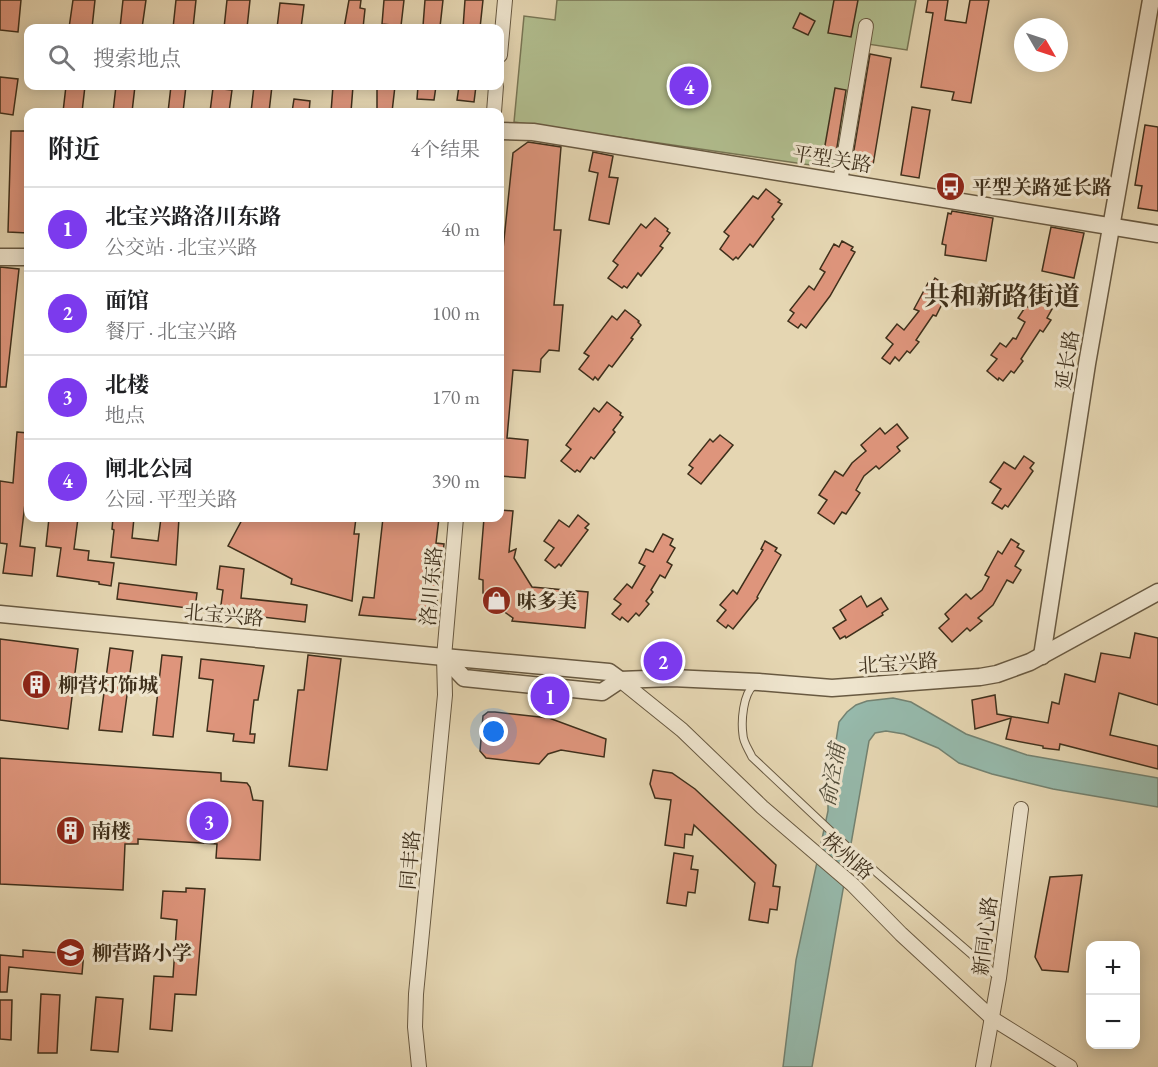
<!DOCTYPE html>
<html lang="zh">
<meta charset="utf-8">
<style>
body{margin:0;font-family:"EB Garamond","Noto Serif SC",serif;background:#f6f6f6;color:#202124}
.controls{position:absolute;right:18px;bottom:18px;display:grid;overflow:hidden;border-radius:12px;box-shadow:0 3px 15px #0003}
.controls button{width:54px;height:54px;display:grid;place-items:center;padding:0;border:0;border-bottom:2px solid #e0e0e0;background:#fff;color:#202124;font:30px sans-serif}
.compass{position:absolute;left:1014px;top:18px;width:54px;height:54px;border-radius:50%;background:#fff;box-shadow:0 3px 15px #0003;rotate:129deg}
.you{position:absolute;left:494px;top:732px;width:21px;height:21px;margin:-15px;border:4px solid #fff;border-radius:50%;background:#1a73e8;box-shadow:0 0 0 9px #1a73e833}
.badge{display:grid;place-items:center;width:39px;height:39px;border-radius:50%;background:#7c3aed;color:#fff;font-size:20px;font-weight:700}
.pin{position:absolute;translate:-50% -50%;border:3px solid #fff;box-shadow:0 2px 6px #0006}
.list{margin:0;padding:0;list-style:none}
h2{display:flex;justify-content:space-between;align-items:center;height:78px;margin:0;padding:0 24px;font-size:26px}
h2 small{font-size:20px;font-weight:400;color:#757577}
.list li{display:grid;grid-template-columns:39px 1fr auto;gap:18px;align-items:center;box-sizing:border-box;height:84px;padding:0 24px;border-top:2px solid #e0e0e0}
.list b{display:block;font-size:22px;white-space:nowrap}
.list p{margin:0;font-size:20px;white-space:nowrap;color:#757577}
.list em{font-size:20px;font-style:normal;color:#757577}
.icon{flex:none;width:33px;height:33px;fill:none;stroke:currentColor;stroke-width:2;stroke-linecap:round;stroke-linejoin:round}
.map{position:relative;flex:none;width:1158px;height:1067px;overflow:hidden}
.search{position:absolute;background:#fff;box-shadow:0 3px 15px #0003;left:24px;top:24px;width:480px;height:66px;display:flex;align-items:center;gap:15px;box-sizing:border-box;padding:0 21px;border-radius:12px;color:#757577;font-size:22px}
.panel{position:absolute;background:#fff;box-shadow:0 3px 15px #0003;left:24px;top:108px;width:480px;height:414px;border-radius:12px}
.map>svg:first-child{display:block}
.green{fill:#b1be8f;stroke:#787655;stroke-width:1.5}
.water{fill:#96b9ab;stroke:#738271;stroke-width:1.5}
.building{fill:#de957c;stroke:#3e2f1b;stroke-width:1.5}
.lines{fill:none;stroke-linecap:round;stroke-linejoin:round}
.service-casing{stroke:#685941;stroke-width:9}
.minor-casing{stroke:#685941;stroke-width:16}
.tertiary-casing{stroke:#685941;stroke-width:19}
.service{stroke:#eee4cd;stroke-width:7}
.minor{stroke:#eee4cd;stroke-width:14}
.tertiary{stroke:#eee4cd;stroke-width:16}
.labels{text-anchor:middle;dominant-baseline:central;stroke-width:6;stroke-linejoin:round;paint-order:stroke}
.street-label{font-size:20px;fill:#3e2f1b;stroke:#eee4cd}
.poi-label{font-size:20px;font-weight:bold;fill:#3e2f1b;stroke:#eee4cd;text-anchor:start}
.water-label{font-size:21px;font-style:italic;fill:#504b38;stroke:#eee4cd}
.district-label{font-size:26px;font-weight:bold;fill:#3e2f1b;stroke:#eee4cd}
</style>
<div class="map">
<svg width="1158" height="1067" viewBox="0 0 1158 1067">
<rect width="100%" height="100%" fill="#e5d6b2"/>
<filter id="stains"><feTurbulence type="fractalNoise" baseFrequency=".00333" numOctaves="4"/><feColorMatrix values="0 0 0 0 .2 0 0 0 0 .09 0 0 0 0 .02 0 0 0 .5 -.17"/></filter>
<radialGradient id="worn" r=".72"><stop offset=".6" stop-color="#630" stop-opacity="0"/><stop offset="1" stop-color="#630" stop-opacity=".3"/></radialGradient>
<!-- green -->
<polygon class="green" points="557,0 916,0 907,50 868,44 845,170 514,122 524,16 555,20"/>
<!-- water -->
<polygon class="water" points="893,698 911,702 966,734 1027,755 1158,778 1158,807 1053,789 992,774 959,763 938,748 904,734 886,731 875,733 869,741 812,1067 783,1067 796,960 828,811 828,791 839,722 847,712 856,705 867,701"/>
<!-- building -->
<g class="building">
<polygon points="0,0 21,0 18,32 0,30"/>
<polygon points="73,0 95,0 92,28 69,28"/>
<polygon points="123,0 146,0 142,28 120,28"/>
<polygon points="176,0 196,0 193,28 173,28"/>
<polygon points="227,0 250,0 247,28 224,28"/>
<polygon points="349,0 361,0 360,8 365,9 363,28 344,28"/>
<polygon points="384,0 404,0 401,26 382,24"/>
<polygon points="425,0 443,0 440,27 423,26"/>
<polygon points="465,0 483,0 480,28 463,28"/>
<polygon points="834,0 858,0 851,37 828,33"/>
<polygon points="928,0 948,0 945,20 966,23 970,0 989,0 971,103 952,100 954,92 921,87 933,13 926,12"/>
<polygon points="280,3 304,5 301,28 277,28"/>
<polygon points="800,13 815,21 808,35 793,28"/>
<polygon points="870,54 891,58 873,165 852,162"/>
<polygon points="0,77 18,79 13,115 0,113"/>
<polygon points="66,86 85,86 82,112 63,112"/>
<polygon points="116,86 135,86 132,112 113,112"/>
<polygon points="171,86 186,86 183,112 168,112"/>
<polygon points="254,86 272,86 269,112 251,112"/>
<polygon points="333,86 353,86 351,112 331,112"/>
<polygon points="377,86 395,86 392,112 377,112"/>
<polygon points="418,86 436,86 434,100 417,99"/>
<polygon points="459,86 476,86 474,102 457,100"/>
<polygon points="213,88 232,90 229,112 210,112"/>
<polygon points="835,88 846,90 836,153 824,151"/>
<polygon points="294,99 310,101 309,112 292,112"/>
<polygon points="912,107 930,110 919,178 901,175"/>
<polygon points="1145,125 1158,127 1158,211 1138,208 1142,186 1135,185"/>
<polygon points="11,131 28,131 28,233 8,232"/>
<polygon points="528,142 561,147 554,230 561,230 554,305 563,305 559,351 549,350 541,359 540,372 513,370 507,438 528,440 525,478 500,476 500,302 501,285 500,284 500,278 513,153"/>
<polygon points="593,152 613,156 609,177 618,178 609,224 589,220 598,173 589,171"/>
<polygon points="766,189 780,200 778,202 782,204 772,217 774,219 753,247 750,244 738,259 736,257 733,260 720,249 729,236 724,232 753,196 758,199"/>
<polygon points="952,211 993,218 986,261 945,255 946,245 942,244 948,213 951,214"/>
<polygon points="655,218 668,229 667,231 670,233 660,246 663,248 641,276 638,273 627,288 624,286 622,288 608,278 618,265 613,261 641,224 646,228"/>
<polygon points="1051,227 1084,233 1074,278 1042,271"/>
<polygon points="842,241 853,247 851,250 855,252 830,296 806,328 801,324 798,328 788,321 794,313 790,310 809,286 814,290 825,272 820,269 834,244 839,247"/>
<polygon points="0,267 19,269 6,387 0,387"/>
<polygon points="935,278 948,287 942,299 944,300 936,316 933,315 916,340 919,342 910,353 907,351 899,361 895,357 890,364 882,358 893,344 886,338 897,324 904,330 919,311 914,309 928,283 931,285"/>
<polygon points="1037,296 1048,302 1045,306 1052,309 1047,318 1051,320 1043,332 1040,330 1021,359 1023,361 1014,373 1011,371 1003,381 999,378 998,380 987,371 997,359 991,355 1000,343 1006,347 1013,338 1016,339 1025,322 1018,318 1026,306 1030,308"/>
<polygon points="625,310 639,321 638,322 641,325 631,338 633,339 612,367 609,365 598,380 595,377 593,380 579,369 589,356 584,353 612,316 617,320"/>
<polygon points="607,402 621,413 620,415 623,417 613,430 615,432 594,459 591,457 580,472 577,470 575,472 561,461 571,449 566,445 594,408 599,412"/>
<polygon points="897,424 908,438 897,447 900,451 879,469 876,466 864,476 856,490 860,493 846,514 842,512 834,524 818,513 827,500 819,495 835,471 843,476 852,463 866,451 861,445 880,428 885,434"/>
<polygon points="17,432 28,433 28,478 20,546 35,548 32,576 3,573 7,544 0,543 0,481 13,483"/>
<polygon points="720,435 733,445 701,484 688,474 693,468 689,465 710,439 713,442"/>
<polygon points="1024,456 1034,463 1030,468 1033,471 1008,507 1005,505 1002,509 992,503 1001,489 990,482 1004,462 1015,469"/>
<polygon points="500,510 513,511 509,552 516,549 514,558 532,587 588,592 585,628 512,621 513,618 489,601 483,593 483,580 479,579 484,518 500,518"/>
<polygon points="578,515 589,524 585,528 588,530 561,566 559,564 555,568 545,560 554,548 544,541 559,520 569,527"/>
<polygon points="49,518 78,518 74,549 89,551 88,560 114,563 111,586 99,584 99,582 57,576 61,548 46,546"/>
<polygon points="113,518 134,518 132,538 158,541 161,518 179,518 176,565 111,557 114,530 112,529"/>
<polygon points="243,518 356,518 354,534 359,534 352,601 291,584 292,579 228,546"/>
<polygon points="383,518 439,518 436,543 444,544 437,602 434,601 432,621 359,615 363,597 374,598"/>
<polygon points="663,534 673,539 670,545 675,548 667,562 672,565 665,578 660,575 651,590 653,592 646,601 649,604 639,616 636,613 628,622 622,617 620,620 612,614 621,604 614,599 627,584 632,588 645,566 639,563 646,549 653,552"/>
<polygon points="1011,539 1019,544 1017,547 1024,551 1015,566 1021,570 1013,583 1007,580 993,605 978,618 982,621 970,631 967,628 952,642 939,628 949,619 945,614 966,594 971,599 982,590 989,577 985,575 998,551 1002,554"/>
<polygon points="765,541 777,548 775,551 781,555 757,597 758,598 733,629 728,625 726,628 717,621 726,610 720,605 733,590 737,594 763,550 761,549"/>
<polygon points="220,566 244,569 241,598 307,605 305,622 220,612 223,590 217,589"/>
<polygon points="119,583 197,593 195,609 117,599"/>
<polygon points="861,596 867,607 881,598 888,609 882,613 883,615 846,638 845,636 840,639 833,628 846,620 840,610"/>
<polygon points="1135,633 1158,638 1158,705 1119,693 1110,735 1158,746 1158,769 1060,744 1059,750 1043,748 1043,746 1006,739 1011,718 975,729 972,700 995,695 997,714 1048,723 1052,702 1059,704 1065,674 1095,682 1101,653 1130,658"/>
<polygon points="0,639 78,649 68,729 0,720"/>
<polygon points="110,648 133,651 122,732 99,730"/>
<polygon points="162,655 182,657 173,737 153,735"/>
<polygon points="308,655 341,659 327,770 289,766 298,690 304,690"/>
<polygon points="201,659 264,666 258,700 254,700 250,734 255,734 254,743 233,741 234,734 207,731 213,680 199,678"/>
<polygon points="488,712 495,712 549,718 606,739 604,757 561,750 548,754 539,764 486,758 480,751 483,716"/>
<polygon points="0,758 221,773 221,781 247,783 250,787 253,800 263,801 260,860 216,858 217,844 138,839 138,844 125,844 123,890 0,884"/>
<polygon points="653,770 672,773 695,789 776,865 773,886 780,887 777,910 770,909 768,923 749,920 755,883 694,825 692,835 685,834 684,848 665,845 671,800 655,798 650,784"/>
<polygon points="674,853 693,856 691,869 698,870 695,893 688,892 686,906 667,903"/>
<polygon points="1082,875 1068,972 1042,970 1035,957 1050,877"/>
<polygon points="186,888 205,889 196,995 175,994 172,1031 150,1029 154,976 173,977 177,920 161,918 163,891 186,892"/>
<polygon points="61,949 84,951 82,974 9,967 7,992 0,992 0,955 23,957 23,950 60,953"/>
<polygon points="41,994 60,995 57,1053 38,1053"/>
<polygon points="96,997 123,999 118,1052 91,1050"/>
<polygon points="0,1000 12,1000 11,1040 0,1039"/>
</g>
<g class="lines">
<defs>
<path id="service" d="M754,685c-11,9 -13,36 -11,50 0,7 6,15 9,22l102,96 145,125"/>
<g id="minor">
<polyline points="500,55 505,0"/>
<polyline points="494,112 496,86"/>
<polyline points="840,182 866,26"/>
<polyline points="620,680 682,730 762,807 853,885 901,934 993,1019 1070,1067"/>
<polyline points="419,1067 415,1027 416,994 445,695 444,657 456,518"/>
<polyline points="983,1067 999,978 1021,809"/>
</g>
<g id="tertiary">
<polyline points="500,131 533,132 1158,234"/>
<polyline points="0,257 28,257"/>
<polyline points="0,614 444,657 464,678 602,692 620,680 672,678 759,682 832,688 980,677 997,674 1030,662 1158,592"/>
<polyline points="1042,656 1087,364 1151,0"/>
<polyline points="444,657 609,672 620,680"/>
</g>
</defs>
<!-- service casing -->
<use href="#service" class="service-casing"/>
<!-- minor casing -->
<use href="#minor" class="minor-casing"/>
<!-- tertiary casing -->
<use href="#tertiary" class="tertiary-casing"/>
<!-- service -->
<use href="#service" class="service"/>
<!-- minor -->
<use href="#minor" class="minor"/>
<!-- tertiary -->
<use href="#tertiary" class="tertiary"/>
</g>
<!-- icons -->
<defs>
<symbol id="bus-disc" viewBox="-11 -11 22 22"><circle r="9.5" fill="#8f2418" stroke="#eee4cd"/><path d="M-5-6H5V4H4V6H2V4H-2V6H-4V4H-5ZM-3.5-4V0h7V-4ZM-3.5 1.2v1.5H-2V1.2ZM2 1.2v1.5H3.5V1.2Z" fill="#fff"/></symbol>
<symbol id="shop-disc" viewBox="-11 -11 22 22"><circle r="9.5" fill="#8f2418" stroke="#eee4cd"/><path d="M-5-2.5h2.3a2.7 3.5 0 0 1 5.4 0H5L5.5 6h-11ZM-1.5-2.5h3a1.5 2.3 0 0 0-3 0Z" fill="#fff"/></symbol>
<symbol id="building-disc" viewBox="-11 -11 22 22"><circle r="9.5" fill="#8f2418" stroke="#eee4cd"/><path d="M-4-6H4V6H1V3H-1V6H-4ZM-2.5-4.3h1.7v1.8h-1.7ZM.8-4.3h1.7v1.8H.8ZM-2.5-1h1.7V.8h-1.7ZM.8-1h1.7V.8H.8Z" fill="#fff"/></symbol>
<symbol id="school-disc" viewBox="-11 -11 22 22"><circle r="9.5" fill="#8f2418" stroke="#eee4cd"/><path d="M0-5L7-2L0 1L-7-2ZM-4 1L0 2.5L4 1V4Q0 6-4 4Z" fill="#fff"/></symbol>
</defs>
<g fill-rule="evenodd">
<use href="#bus-disc" x="934" y="170" width="33" height="33"/>
<use href="#shop-disc" x="480" y="584" width="33" height="33"/>
<use href="#building-disc" x="20" y="668" width="33" height="33"/>
<use href="#building-disc" x="54" y="814" width="33" height="33"/>
<use href="#school-disc" x="54" y="936" width="33" height="33"/>
</g>
<g class="labels">
<!-- street labels -->
<g class="street-label">
<text transform="translate(832 159) rotate(9)">平型关路</text>
<text transform="translate(1067 360) rotate(-81)">延长路</text>
<text transform="translate(431 586) rotate(-85)">洛川东路</text>
<text transform="translate(224 615) rotate(5)">北宝兴路</text>
<text transform="translate(898 663) rotate(-4)">北宝兴路</text>
<text transform="translate(848 856) rotate(41)">株州路</text>
<text transform="translate(410 860) rotate(-85)">同丰路</text>
<text transform="translate(985 936) rotate(-83)">新同心路</text>
</g>
<!-- poi labels -->
<g class="poi-label">
<text x="972" y="187">平型关路延长路</text>
<text x="517" y="601">味多美</text>
<text x="58" y="685">柳营灯饰城</text>
<text x="91" y="831">南楼</text>
<text x="92" y="953">柳营路小学</text>
</g>
<!-- water labels -->
<g class="water-label">
<text transform="translate(832 775) rotate(-80)">俞泾浦</text>
</g>
<!-- district labels -->
<g class="district-label">
<text x="1002" y="296">共和新路街道</text>
</g>
</g>
<rect width="100%" height="100%" filter="url(#stains)"/>
<rect width="100%" height="100%" fill="url(#worn)"/>
</svg>
<div class="controls">
<button>+</button>
<button>−</button>
</div>
<svg class="compass" viewBox="-18 -18 36 36"><path d="M0-13l5 13h-10z" fill="#e53935"/><path d="M0 13l5-13h-10z" fill="#757577"/></svg>
<div class="you"></div>
<div class="pin badge" style="left:550px;top:696px">1</div>
<div class="pin badge" style="left:663px;top:661px">2</div>
<div class="pin badge" style="left:209px;top:821px">3</div>
<div class="pin badge" style="left:689px;top:86px">4</div>
<div class="search"><svg class="icon" aria-label="search" viewBox="0 0 24 24"><circle cx="10" cy="10" r="6"/><path d="M15 15l6 6"/></svg>搜索地点</div>
<section class="panel">
<h2>附近<small>4个结果</small></h2>
<ul class="list">
<li><span class="badge">1</span><div><b>北宝兴路洛川东路</b><p>公交站 · 北宝兴路</p></div><em>40 m</em></li>
<li><span class="badge">2</span><div><b>面馆</b><p>餐厅 · 北宝兴路</p></div><em>100 m</em></li>
<li><span class="badge">3</span><div><b>北楼</b><p>地点</p></div><em>170 m</em></li>
<li><span class="badge">4</span><div><b>闸北公园</b><p>公园 · 平型关路</p></div><em>390 m</em></li>
</ul>
</section>
</div>
